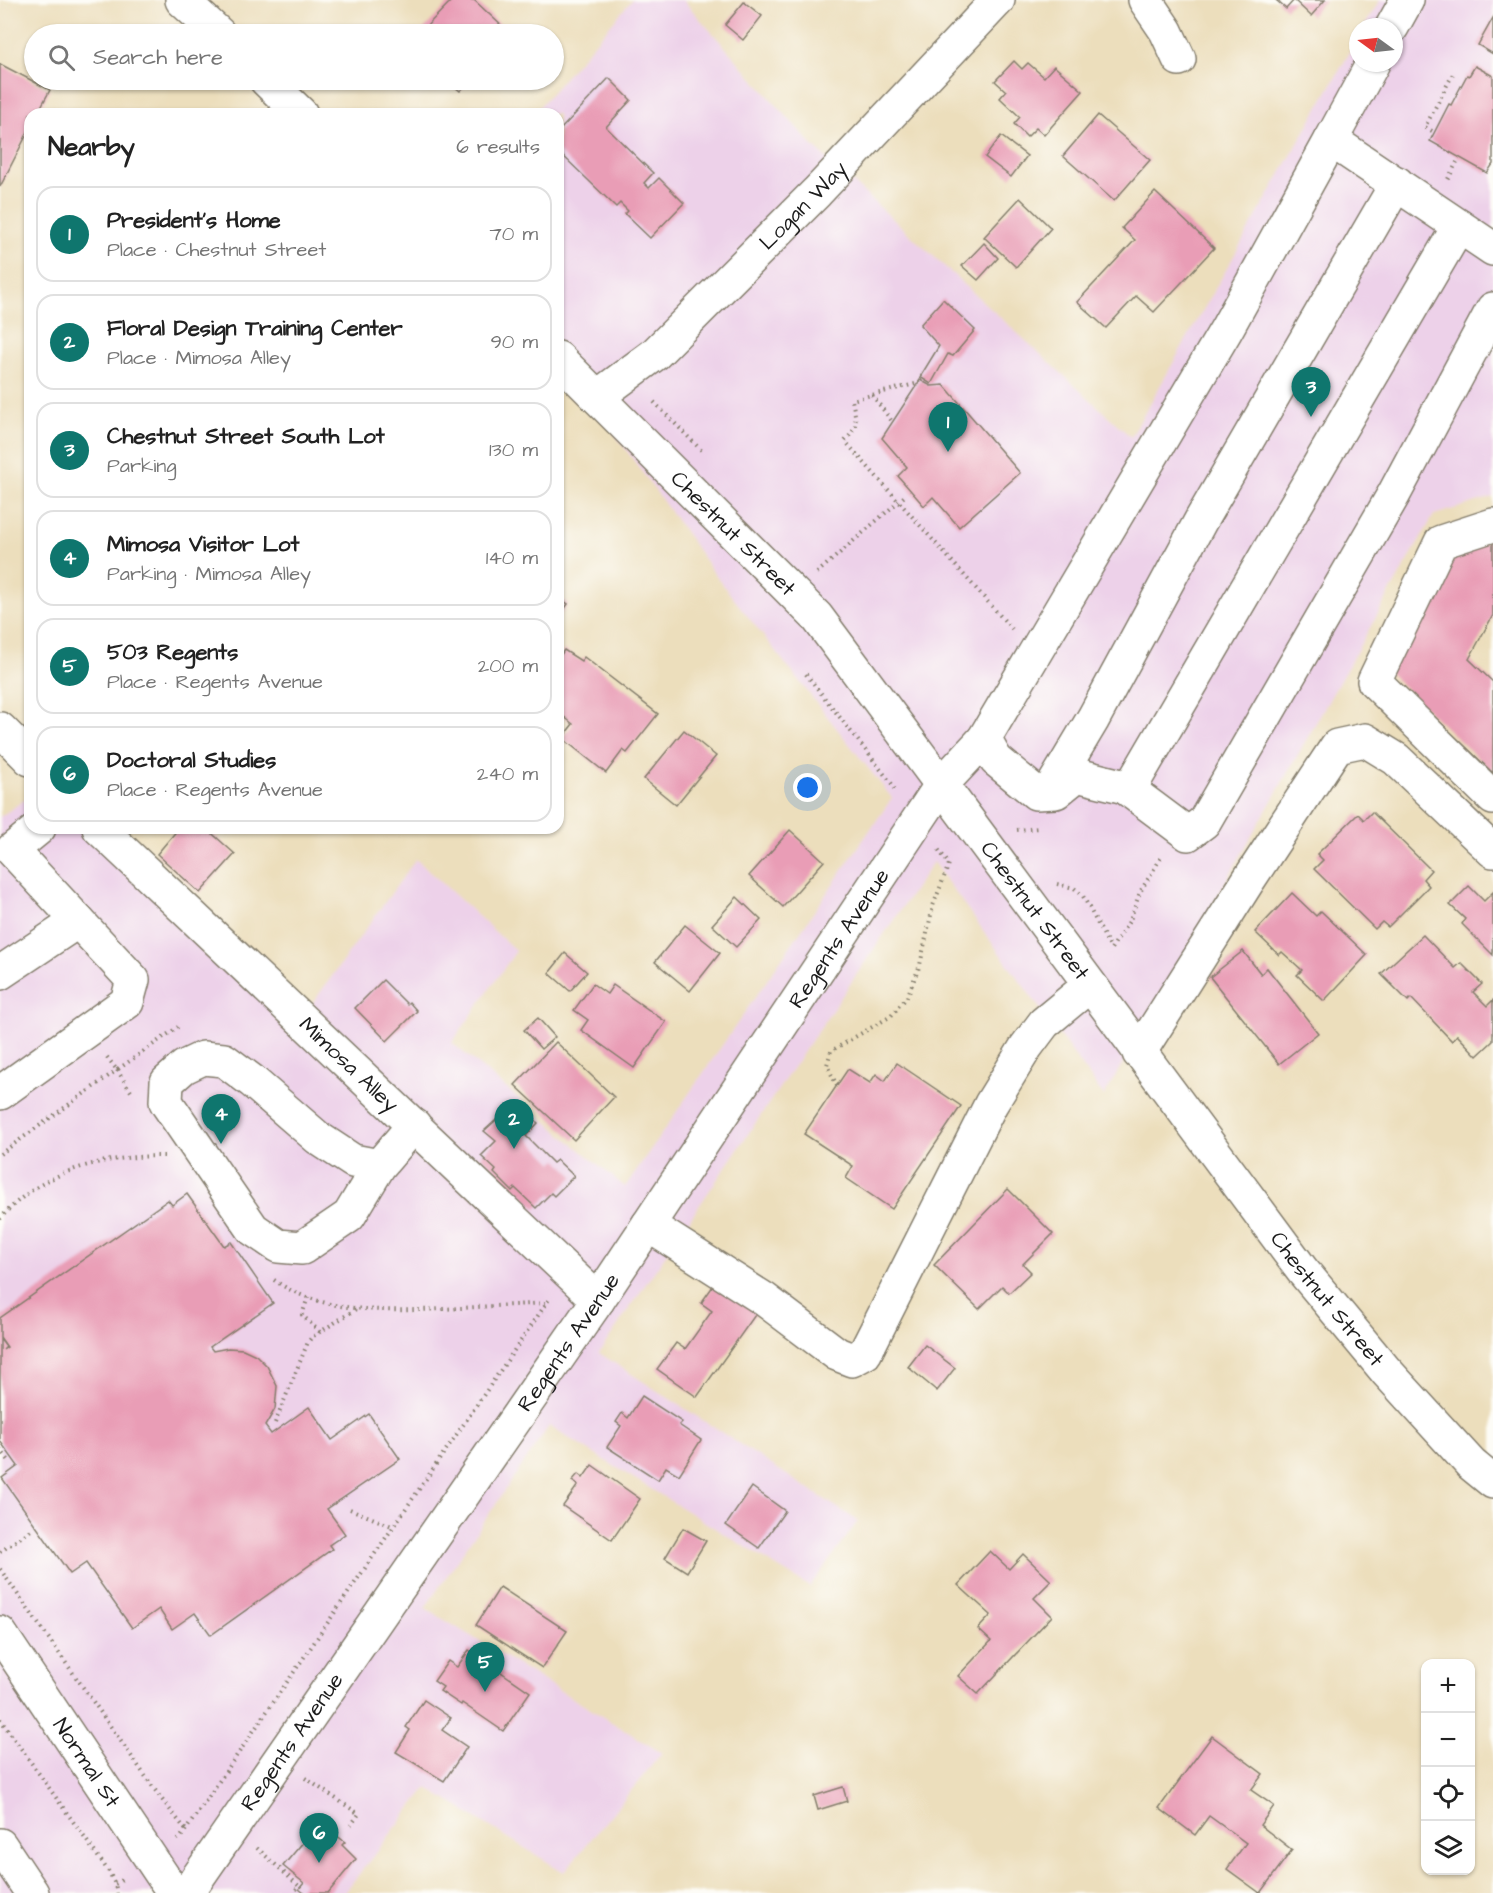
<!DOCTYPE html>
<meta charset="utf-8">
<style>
body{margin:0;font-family:"Architects Daughter",sans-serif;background:#f6f6f6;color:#222}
.controls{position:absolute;right:18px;bottom:18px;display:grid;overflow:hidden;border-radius:12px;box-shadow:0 2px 4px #0004}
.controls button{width:54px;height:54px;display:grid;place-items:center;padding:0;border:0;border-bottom:2px solid #e0e0e0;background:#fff;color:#222;font:30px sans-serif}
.compass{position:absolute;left:1349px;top:18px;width:54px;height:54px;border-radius:50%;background:#fff;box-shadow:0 2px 4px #0004;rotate:285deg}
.you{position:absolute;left:808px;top:788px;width:21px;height:21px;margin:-15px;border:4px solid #fff;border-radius:50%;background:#1a73e8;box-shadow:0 0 0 9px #1a73e833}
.badge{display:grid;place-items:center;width:39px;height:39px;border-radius:50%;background:#0f766e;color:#fff;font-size:20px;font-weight:700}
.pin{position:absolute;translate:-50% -50px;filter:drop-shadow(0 2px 3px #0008)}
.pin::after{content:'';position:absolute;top:32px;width:21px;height:18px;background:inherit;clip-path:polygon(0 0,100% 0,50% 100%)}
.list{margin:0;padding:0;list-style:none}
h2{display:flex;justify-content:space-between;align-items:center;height:78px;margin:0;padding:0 24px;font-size:26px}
h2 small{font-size:20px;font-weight:400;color:#767676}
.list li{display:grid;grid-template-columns:39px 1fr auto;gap:18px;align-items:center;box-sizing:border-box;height:96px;margin:0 12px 12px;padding:0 12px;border:2px solid #e0e0e0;border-radius:18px}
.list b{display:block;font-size:22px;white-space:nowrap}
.list p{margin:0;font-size:20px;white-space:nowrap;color:#767676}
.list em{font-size:20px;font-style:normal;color:#767676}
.icon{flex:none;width:33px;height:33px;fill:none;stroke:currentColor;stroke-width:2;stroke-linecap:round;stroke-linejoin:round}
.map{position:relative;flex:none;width:1493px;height:1893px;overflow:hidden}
.search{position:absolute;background:#fff;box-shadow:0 2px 4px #0004;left:24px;top:24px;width:540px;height:66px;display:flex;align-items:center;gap:15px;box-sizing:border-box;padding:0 21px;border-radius:33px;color:#767676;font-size:22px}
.panel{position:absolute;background:#fff;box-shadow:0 2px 4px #0004;left:24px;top:108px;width:540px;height:726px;border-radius:18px}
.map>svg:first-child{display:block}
.built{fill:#edd1e9}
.building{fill:#e99db6}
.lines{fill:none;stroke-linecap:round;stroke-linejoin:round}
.minor-casing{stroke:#847d6c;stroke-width:36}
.path{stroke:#847d6c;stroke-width:4;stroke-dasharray:1.5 4.5;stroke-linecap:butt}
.minor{stroke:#fff;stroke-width:33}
.labels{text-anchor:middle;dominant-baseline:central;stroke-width:5;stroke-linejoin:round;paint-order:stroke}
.street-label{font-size:22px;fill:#1c1c1c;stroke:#fdfcf7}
</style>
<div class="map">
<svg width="1493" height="1893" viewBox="0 0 1493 1893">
<rect width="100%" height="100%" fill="#fdfcf7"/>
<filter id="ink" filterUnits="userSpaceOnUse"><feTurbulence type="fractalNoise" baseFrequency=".0167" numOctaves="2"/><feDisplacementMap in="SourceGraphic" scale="12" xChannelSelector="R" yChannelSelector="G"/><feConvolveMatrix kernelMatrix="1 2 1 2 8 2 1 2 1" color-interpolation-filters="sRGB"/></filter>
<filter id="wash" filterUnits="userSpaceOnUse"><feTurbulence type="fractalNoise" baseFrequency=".008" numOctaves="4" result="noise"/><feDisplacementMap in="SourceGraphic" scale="24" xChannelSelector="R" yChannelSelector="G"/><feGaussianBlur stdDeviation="1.35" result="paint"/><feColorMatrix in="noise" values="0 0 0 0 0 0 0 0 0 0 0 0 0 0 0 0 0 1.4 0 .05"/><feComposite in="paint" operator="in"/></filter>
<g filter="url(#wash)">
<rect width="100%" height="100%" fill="#ecdebc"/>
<!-- built -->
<polygon class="built" points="632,0 683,0 813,146 1131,437 1358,38 1358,63 1394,63 1394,27 1364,27 1380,0 1493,0 1493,497 1434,515 1104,1096 933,862 599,1353 858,1521 810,1587 549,1426 425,1608 662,1753 564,1872 427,1788 344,1893 0,1893 0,817 30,796 30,828 113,828 307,1011 416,859 516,951 452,1043 625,1187 892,798 719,580 558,354 558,114 533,114"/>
<g id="blocks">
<!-- building -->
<g class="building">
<polygon points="452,0 474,0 504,28 498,34 419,34"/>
<polygon points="1276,0 1325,0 1311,16 1294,0 1286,9"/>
<polygon points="744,2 762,16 743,40 725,25"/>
<polygon points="1493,18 1493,54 1478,45"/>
<polygon points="1014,61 1022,69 1028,63 1044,77 1054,66 1083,91 1044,135 1036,128 1027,137 1014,124 1020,117 1000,98 1006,91 995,81"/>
<polygon points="0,64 50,90 37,114 30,114 30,128 0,187"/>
<polygon points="1475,66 1493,76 1493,164 1487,173 1430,141 1449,104 1451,105 1467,75 1469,76"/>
<polygon points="609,78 631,100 606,127 653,173 644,183 649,188 659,178 684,203 650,238 625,214 628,211 620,203 616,207 558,151 558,132"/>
<polygon points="447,80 471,80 460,91"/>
<polygon points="1098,115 1150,160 1114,201 1063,156"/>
<polygon points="1001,136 1027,156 1011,177 985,157"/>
<polygon points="1155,192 1214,248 1154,312 1136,296 1106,328 1077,302 1135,240 1122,228"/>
<polygon points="1020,198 1051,228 1016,267 984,237"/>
<polygon points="984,243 998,258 978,280 962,266"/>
<polygon points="943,299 975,330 953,356 948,354 931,384 920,377 939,346 920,325"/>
<polygon points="920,380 931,386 944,385 1020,473 959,527 933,497 924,506 898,476 907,467 882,438"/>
<polygon points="1493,539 1493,615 1469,659 1493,682 1493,773 1388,672 1453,554"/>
<polygon points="558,597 568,604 558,618"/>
<polygon points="564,650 581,661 584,657 658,714 627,753 623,750 606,773 562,738 573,724 558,712 558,694 560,691 558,689 558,659"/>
<polygon points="684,730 716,756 676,805 644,779"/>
<polygon points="1372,812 1431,870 1423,879 1429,886 1388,927 1382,922 1375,929 1314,869 1323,860 1317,854 1358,814 1364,820"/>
<polygon points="179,828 206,828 235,854 200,893 157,854"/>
<polygon points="790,830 824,861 783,907 749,876"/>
<polygon points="1469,886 1484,901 1493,892 1493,955 1462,924 1465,919 1450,905"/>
<polygon points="1292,893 1316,916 1321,911 1367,955 1324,1001 1297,975 1302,970 1282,952 1279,955 1255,932"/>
<polygon points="737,897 761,920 736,947 712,925"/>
<polygon points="685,925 720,953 690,991 655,962"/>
<polygon points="1423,935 1455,968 1461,963 1482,984 1473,992 1487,1006 1493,1000 1493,1041 1477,1056 1457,1035 1452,1041 1411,998 1408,1001 1381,974"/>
<polygon points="1243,951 1261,974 1267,968 1318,1033 1279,1064 1210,977"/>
<polygon points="565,953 587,972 570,991 549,973"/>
<polygon points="383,980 407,1004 409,1002 417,1011 387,1041 355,1008"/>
<polygon points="593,984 607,994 613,985 666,1022 634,1068 581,1030 588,1020 574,1010"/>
<polygon points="538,1018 555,1037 541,1049 524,1030"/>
<polygon points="556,1042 614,1097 574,1140 515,1085"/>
<polygon points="897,1063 961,1106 892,1209 846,1178 853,1166 804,1134 848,1069 870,1083 876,1074 885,1081"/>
<polygon points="516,1102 538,1123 526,1136 553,1163 557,1160 574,1176 554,1196 551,1193 536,1208 515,1188 512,1191 494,1173 496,1170 481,1156 496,1141 484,1131"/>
<polygon points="1008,1189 1053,1234 1023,1264 1031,1272 1009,1293 1002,1286 979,1309 934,1265"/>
<polygon points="187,1194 224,1246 231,1242 273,1303 210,1347 213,1351 228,1348 243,1349 256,1355 267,1366 277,1386 275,1409 265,1426 271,1434 309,1407 332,1440 369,1414 400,1459 327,1509 345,1534 329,1545 332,1549 211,1635 195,1613 172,1629 159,1609 132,1628 86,1563 70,1574 2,1478 18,1466 0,1441 0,1339 6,1347 3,1350 7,1347 0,1337 0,1318 168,1200 172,1205"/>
<polygon points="718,1279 760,1308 697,1397 657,1369 676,1343 685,1349 712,1311 701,1303"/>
<polygon points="925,1345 955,1368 937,1391 908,1367"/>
<polygon points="642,1396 682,1422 679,1425 701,1440 679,1475 666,1467 658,1480 607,1447 621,1426 616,1422 622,1413 628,1418"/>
<polygon points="592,1465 640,1499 612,1540 563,1506 578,1485 572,1481 578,1474 583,1478"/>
<polygon points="752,1487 785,1511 759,1548 726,1525"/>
<polygon points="683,1528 706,1541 687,1572 665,1558"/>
<polygon points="990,1551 1009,1569 1023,1554 1051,1581 1034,1598 1052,1616 978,1694 958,1676 991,1641 978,1629 991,1615 958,1585"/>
<polygon points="500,1587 567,1631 542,1668 476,1625"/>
<polygon points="469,1650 530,1692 503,1731 462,1703 461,1705 440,1691 443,1687 434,1681 448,1661 457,1667"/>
<polygon points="424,1700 451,1718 442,1730 467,1747 444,1781 396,1752 410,1730 406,1727"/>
<polygon points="1212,1736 1263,1774 1251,1790 1274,1806 1260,1825 1292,1850 1260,1893 1227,1869 1246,1843 1209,1816 1195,1835 1159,1808"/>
<polygon points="843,1787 847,1801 818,1810 814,1796"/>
<polygon points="316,1827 332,1840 336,1835 345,1842 342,1845 356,1859 328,1893 304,1893 299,1889 304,1883 283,1866"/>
</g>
</g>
</g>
<g filter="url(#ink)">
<use href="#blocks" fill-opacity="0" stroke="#847d6c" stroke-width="1.5"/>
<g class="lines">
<defs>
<g id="minor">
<polyline points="182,0 219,34"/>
<polyline points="1145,0 1166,31 1179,59"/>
<polyline points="1392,27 1407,0"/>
<polyline points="1373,63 1331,140 1493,249"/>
<polyline points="266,80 301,114"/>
<path id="s1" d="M558,358l259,259 485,653 84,101 85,93 22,18"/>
<path id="s2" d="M597,397l58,-43 162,-162 181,-192"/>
<polyline points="1493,525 1441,542 1374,681 1493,798"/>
<polyline points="0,729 30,759"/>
<polyline points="984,739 1226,330 1331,140"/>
<polyline points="1129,790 1459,226"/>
<polyline points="1050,791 1093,719 1201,520 1397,183"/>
<path id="s3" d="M99,828l499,472"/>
<polyline points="0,973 78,921"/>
<polyline points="1139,1053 1248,881 1337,746 1365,740 1396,759 1493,851"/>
<polyline points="0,1093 127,1002 133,980 12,850 39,828"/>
<polyline points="379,1166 353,1161 318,1138 252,1081 224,1060 203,1058 184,1067 167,1082 166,1102 253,1229 278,1246 302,1248 349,1216 379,1166 414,1125"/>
<polyline points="648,1225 764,1299 837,1354 852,1360 865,1353 991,1104 1026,1047 1044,1023 1090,985"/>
<path id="s4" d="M0,1633l174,260"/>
<polyline points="0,1845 32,1893"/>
<path id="s5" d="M187,1893l411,-593 344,-516 42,-45 12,21 40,33 20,-1 21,-17 48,12 63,47 16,-12 190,-328 99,-185"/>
</g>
</defs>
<!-- minor casing -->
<use href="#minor" class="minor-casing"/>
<!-- path -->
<g class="path">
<polyline points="1432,131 1425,127 1454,72"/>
<polyline points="1448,179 1457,162"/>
<path d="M915,384l-63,16c4,21 8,25 -7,41l167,188"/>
<polyline points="872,395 891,420"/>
<polyline points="654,402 702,451"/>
<polyline points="817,573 907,494"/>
<polyline points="806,674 892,784 896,792"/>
<polyline points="1017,830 1039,828"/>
<polyline points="1057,884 1074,888 1083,896 1111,949 1130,920 1140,892 1162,856"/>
<polyline points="107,1057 117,1070 178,1027"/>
<polyline points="837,1086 827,1065 831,1051 891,1016 907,997 920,965 933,906 949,864 938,849"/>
<polyline points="0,1154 117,1070 132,1093"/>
<path d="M0,1219c42,-49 103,-63 164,-63"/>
<path d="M274,1280c52,37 127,31 188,28 28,-2 56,-3 83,-5"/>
<polyline points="308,1297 302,1315 321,1333"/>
<polyline points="275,1423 308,1342 312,1337 356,1309"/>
<polyline points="0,1449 10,1462"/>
<polyline points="350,1509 394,1527"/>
<polyline points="0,1552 31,1530"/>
<polyline points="0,1569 160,1797 186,1830"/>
<polyline points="0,1719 109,1872 115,1884 117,1893"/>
<polyline points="305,1778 359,1814 351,1825"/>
<polyline points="177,1840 181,1837 550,1298"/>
<polyline points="257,1848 299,1886 293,1893"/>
<polyline points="115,1884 125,1878"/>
</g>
<!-- minor -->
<use href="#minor" class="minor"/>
</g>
</g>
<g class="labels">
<!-- street labels -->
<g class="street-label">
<text stroke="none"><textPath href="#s2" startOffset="282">Logan Way</textPath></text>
<text stroke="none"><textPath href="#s1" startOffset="248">Chestnut Street</textPath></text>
<text stroke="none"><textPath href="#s1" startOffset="732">Chestnut Street</textPath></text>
<text stroke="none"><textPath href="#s5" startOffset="1156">Regents Avenue</textPath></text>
<text stroke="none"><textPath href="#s3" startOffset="344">Mimosa Alley</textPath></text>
<text stroke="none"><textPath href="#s1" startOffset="1218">Chestnut Street</textPath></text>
<text stroke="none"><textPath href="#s5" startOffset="670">Regents Avenue</textPath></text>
<text stroke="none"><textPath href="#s5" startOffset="184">Regents Avenue</textPath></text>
<text stroke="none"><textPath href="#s4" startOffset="156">Normal St</textPath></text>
</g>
</g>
</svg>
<div class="controls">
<button>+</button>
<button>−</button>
<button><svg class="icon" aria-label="locate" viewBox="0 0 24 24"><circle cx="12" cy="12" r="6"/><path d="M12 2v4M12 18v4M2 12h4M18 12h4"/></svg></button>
<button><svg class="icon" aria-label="layers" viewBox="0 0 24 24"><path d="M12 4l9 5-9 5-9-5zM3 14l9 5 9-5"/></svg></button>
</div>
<svg class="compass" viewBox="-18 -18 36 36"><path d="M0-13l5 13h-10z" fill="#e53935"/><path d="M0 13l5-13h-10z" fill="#767676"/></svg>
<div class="you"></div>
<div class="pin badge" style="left:948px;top:452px">1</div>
<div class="pin badge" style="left:514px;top:1149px">2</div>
<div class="pin badge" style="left:1311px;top:417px">3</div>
<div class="pin badge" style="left:221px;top:1144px">4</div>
<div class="pin badge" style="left:485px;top:1692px">5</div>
<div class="pin badge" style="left:319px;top:1863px">6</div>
<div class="search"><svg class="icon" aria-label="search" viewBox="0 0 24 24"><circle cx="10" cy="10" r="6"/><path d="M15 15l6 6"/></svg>Search here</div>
<section class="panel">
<h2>Nearby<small>6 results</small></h2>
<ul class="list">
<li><span class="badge">1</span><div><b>President's Home</b><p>Place · Chestnut Street</p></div><em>70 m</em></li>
<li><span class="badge">2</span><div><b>Floral Design Training Center</b><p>Place · Mimosa Alley</p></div><em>90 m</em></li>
<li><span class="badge">3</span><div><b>Chestnut Street South Lot</b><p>Parking</p></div><em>130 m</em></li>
<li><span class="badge">4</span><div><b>Mimosa Visitor Lot</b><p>Parking · Mimosa Alley</p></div><em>140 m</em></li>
<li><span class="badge">5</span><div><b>503 Regents</b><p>Place · Regents Avenue</p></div><em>200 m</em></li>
<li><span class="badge">6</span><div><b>Doctoral Studies</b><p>Place · Regents Avenue</p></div><em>240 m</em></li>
</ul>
</section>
</div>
